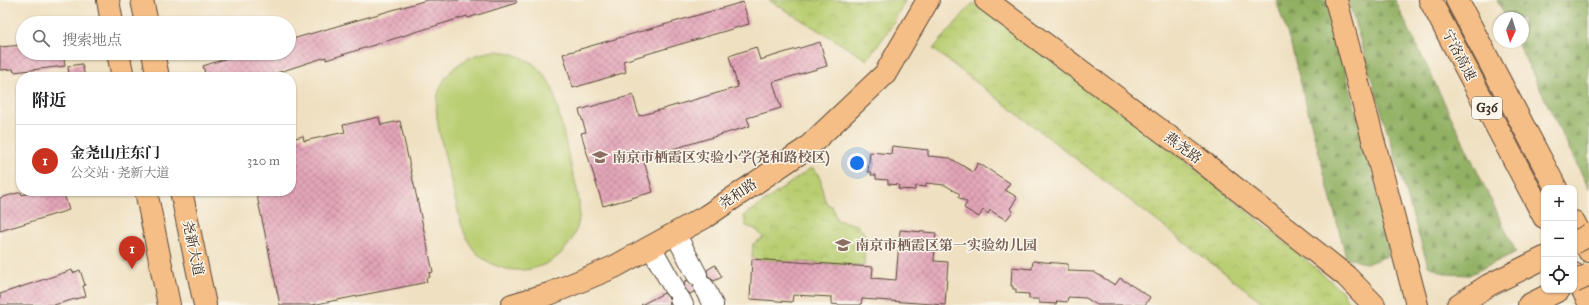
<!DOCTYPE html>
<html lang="zh">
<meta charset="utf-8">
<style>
body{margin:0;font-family:"IM FELL Great Primer","Noto Serif SC",serif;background:#f2f2f2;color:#202124}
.controls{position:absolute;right:12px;bottom:12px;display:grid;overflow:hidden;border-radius:8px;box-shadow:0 1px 3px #0004}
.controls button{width:36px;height:36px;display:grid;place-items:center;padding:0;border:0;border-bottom:1px solid #e0e0e0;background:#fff;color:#202124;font:20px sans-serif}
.compass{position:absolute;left:1493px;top:12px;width:36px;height:36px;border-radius:50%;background:#fff;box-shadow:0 1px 3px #0004;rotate:184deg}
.you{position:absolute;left:857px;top:163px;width:14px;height:14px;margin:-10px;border:3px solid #fff;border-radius:50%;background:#1a73e8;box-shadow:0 0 0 6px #1a73e833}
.badge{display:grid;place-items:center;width:26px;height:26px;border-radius:50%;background:#c8321e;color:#fff;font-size:13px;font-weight:700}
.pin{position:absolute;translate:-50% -33px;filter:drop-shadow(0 1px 2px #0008)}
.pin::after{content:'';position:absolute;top:21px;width:14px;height:12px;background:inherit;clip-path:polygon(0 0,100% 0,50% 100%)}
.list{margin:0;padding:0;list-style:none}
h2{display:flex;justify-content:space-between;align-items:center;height:52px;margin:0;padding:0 16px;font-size:17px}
h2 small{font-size:13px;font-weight:400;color:#757577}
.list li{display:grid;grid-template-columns:26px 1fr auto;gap:12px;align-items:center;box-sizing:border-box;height:72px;padding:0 16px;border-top:1px solid #e0e0e0}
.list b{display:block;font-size:15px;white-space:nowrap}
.list p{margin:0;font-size:13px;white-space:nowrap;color:#757577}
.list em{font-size:13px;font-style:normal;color:#757577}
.icon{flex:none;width:22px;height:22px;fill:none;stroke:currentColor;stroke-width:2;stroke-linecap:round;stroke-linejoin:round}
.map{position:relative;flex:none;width:1589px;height:305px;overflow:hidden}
.search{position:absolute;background:#fff;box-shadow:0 1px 3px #0004;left:16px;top:16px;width:280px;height:44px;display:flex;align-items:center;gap:10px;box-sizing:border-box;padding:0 14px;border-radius:22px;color:#757577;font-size:15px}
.panel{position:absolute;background:#fff;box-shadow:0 1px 3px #0004;left:16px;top:72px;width:280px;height:124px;border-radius:16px}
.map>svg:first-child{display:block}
.forest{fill:url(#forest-firs);stroke:#666e41}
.park{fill:url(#park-crowns);stroke:#7a7c48}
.pitch{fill:#b9ce72;stroke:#7a7c48}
.building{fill:url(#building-cross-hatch)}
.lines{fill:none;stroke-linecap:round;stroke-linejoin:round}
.minor-casing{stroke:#564536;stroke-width:22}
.major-casing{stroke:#564536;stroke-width:24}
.highway-casing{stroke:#564536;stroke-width:24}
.minor{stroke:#fff;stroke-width:20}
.major{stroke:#f6be87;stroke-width:22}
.highway{stroke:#f6be87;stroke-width:22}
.major-bridge-casing{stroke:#564536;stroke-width:24;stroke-linecap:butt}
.major-bridge{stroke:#f6be87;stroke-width:22}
.labels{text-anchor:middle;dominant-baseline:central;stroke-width:3;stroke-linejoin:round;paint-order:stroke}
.shield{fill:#fbf7ec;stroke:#75685c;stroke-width:1}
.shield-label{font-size:13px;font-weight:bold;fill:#3b2a1e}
.street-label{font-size:14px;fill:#3b2a1e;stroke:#fbf7ec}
.education-label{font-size:14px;font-weight:bold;fill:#785e54;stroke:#fbf7ec;text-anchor:start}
</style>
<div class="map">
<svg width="1589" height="305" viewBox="0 0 1589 305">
<defs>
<pattern id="forest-firs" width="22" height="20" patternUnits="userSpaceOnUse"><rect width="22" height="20" fill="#92b164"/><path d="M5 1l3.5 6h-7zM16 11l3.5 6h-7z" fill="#789052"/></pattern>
<pattern id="park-crowns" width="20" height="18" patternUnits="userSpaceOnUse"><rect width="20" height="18" fill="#b9ce72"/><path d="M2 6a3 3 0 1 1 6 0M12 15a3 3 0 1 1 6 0" fill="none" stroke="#a0b162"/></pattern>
<pattern id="building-cross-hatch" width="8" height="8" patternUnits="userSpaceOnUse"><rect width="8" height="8" fill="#e4a6b9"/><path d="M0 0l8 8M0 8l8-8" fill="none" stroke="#ba8796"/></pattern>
</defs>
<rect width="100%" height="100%" fill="#fbf7ec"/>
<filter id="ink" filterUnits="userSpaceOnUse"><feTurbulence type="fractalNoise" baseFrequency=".025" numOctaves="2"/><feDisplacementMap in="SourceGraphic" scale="8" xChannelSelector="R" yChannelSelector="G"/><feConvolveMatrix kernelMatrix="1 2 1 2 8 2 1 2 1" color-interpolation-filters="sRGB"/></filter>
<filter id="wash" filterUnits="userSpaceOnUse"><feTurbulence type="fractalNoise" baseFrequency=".012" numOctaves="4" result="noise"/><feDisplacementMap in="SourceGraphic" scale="16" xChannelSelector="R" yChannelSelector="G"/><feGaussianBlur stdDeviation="0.9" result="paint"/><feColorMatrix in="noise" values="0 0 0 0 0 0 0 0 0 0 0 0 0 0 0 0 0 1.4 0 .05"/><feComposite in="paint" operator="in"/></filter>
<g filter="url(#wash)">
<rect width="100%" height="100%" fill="#efe0c1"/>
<!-- forest -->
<g class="forest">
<polygon points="1276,0 1327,0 1389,239 1387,256 1366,264 1346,257 1290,42"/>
<polygon points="1348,0 1395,0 1516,252 1469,275 1447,274 1428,266"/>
<polygon points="1497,0 1589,0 1589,189 1517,42 1523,42 1523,18 1506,18"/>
</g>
<!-- park -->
<g class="park">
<path d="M769,0h136c-10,23 -23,40 -38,60z"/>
<polygon points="973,3 1151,134 1272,231 1341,290 1350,305 1266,305 933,49"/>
<path d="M811,168c13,6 9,22 15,34 1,3 5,3 7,6 2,4 2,9 4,12l20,5 8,9 -1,32 -112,-7 1,-15 11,-7 -9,-8 -9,-3 -2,-10z"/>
</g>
<!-- pitch -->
<path class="pitch" d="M497,51c28,3 44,14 56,39 6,23 11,46 16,68 5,21 14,45 9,66 -11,44 -65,61 -99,31 -10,-9 -14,-20 -18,-32 -5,-20 -10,-41 -15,-62 -3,-15 -8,-30 -9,-45 -5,-38 25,-63 60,-65z"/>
<g id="blocks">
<!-- building -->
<g class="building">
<polygon points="427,0 516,0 516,3 468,18 467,16 326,60 326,57 264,77 206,77 203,66 243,53 244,57 257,53 289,53 289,40"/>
<polygon points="743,2 749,24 623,61 626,72 573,88 563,54"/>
<polygon points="820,42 827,66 773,82 781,108 747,118 750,126 643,158 653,192 603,206 581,133 586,132 579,110 633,95 639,116 738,87 729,56 756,47 760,60"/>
<polygon points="23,45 23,53 63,53 65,66 14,72 13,69 0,70 0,47"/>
<polygon points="82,64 85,77 69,77 68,66"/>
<polygon points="379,117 381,125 400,121 433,272 429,273 430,277 426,278 427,282 413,285 312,305 280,305 256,191 291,191 291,139 303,136 304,141 345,132 343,125"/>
<polygon points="892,146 928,150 928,156 950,158 973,172 978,163 1010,183 1005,190 1017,197 1010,209 1013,211 1006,220 990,210 988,214 983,210 979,217 964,208 967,202 958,197 960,194 945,185 926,183 926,187 916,186 915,190 898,189 899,185 888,184 888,180 876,179 876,175 871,175 872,172 868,172 870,152 891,154"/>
<polygon points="35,191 63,191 69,210 0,231 0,198 21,192 22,195"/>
<polygon points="900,230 936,233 934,261 948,262 945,305 862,299 861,305 840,305 832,304 832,297 793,295 792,302 750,299 752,259 873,267 872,278 896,280"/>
<polygon points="1033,261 1068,264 1068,271 1094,272 1115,285 1120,278 1150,297 1145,305 1097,305 1086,298 1068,297 1067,302 1057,301 1056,304 1039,303 1039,299 1029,299 1029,294 1016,293 1016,289 1013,289 1013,286 1011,286 1012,267 1032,269"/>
<polygon points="715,265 722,277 714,281 708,277 707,270"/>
<polygon points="72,270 73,273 80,270 85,285 83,286 86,296 54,305 0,305 0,294"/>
<polygon points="687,280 693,285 694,292 690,294 685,289 684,282"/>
<polygon points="664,293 669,298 670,305 641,305"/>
</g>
</g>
</g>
<g filter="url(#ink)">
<use href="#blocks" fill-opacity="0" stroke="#564536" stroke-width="1"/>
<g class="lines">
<defs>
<g id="minor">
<polyline points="675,233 697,275"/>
<polyline points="651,247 674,288"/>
<polyline points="704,287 713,305"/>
<polyline points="680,299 683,305"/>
</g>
<g id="major">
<polyline points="108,0 112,23"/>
<polyline points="142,0 147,23"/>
<polyline points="986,0 1195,156 1346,276 1374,305"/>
<polyline points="118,53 123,77"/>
<polyline points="153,53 158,77"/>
<polyline points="146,191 169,305"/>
<polyline points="181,191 205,305"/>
<polyline points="512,305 549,294 614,267 705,217 807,148 885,74 928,0"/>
<polyline points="1458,305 1489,285 1544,258"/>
<polyline points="1529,305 1559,290"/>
</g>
<g id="highway">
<polyline points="1336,0 1417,305"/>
<polyline points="1430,0 1544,217"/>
<polyline points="1457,0 1556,188"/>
<polyline points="1574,222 1589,251"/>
<polyline points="1574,274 1589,302"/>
</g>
</defs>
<!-- minor casing -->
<use href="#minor" class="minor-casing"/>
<!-- major casing -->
<use href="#major" class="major-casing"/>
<!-- highway casing -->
<use href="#highway" class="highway-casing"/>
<!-- minor -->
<use href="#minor" class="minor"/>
<!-- major -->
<use href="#major" class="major"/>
<!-- highway -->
<use href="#highway" class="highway"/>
<defs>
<g id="major-bridge">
<polyline points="1574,243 1589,235"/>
<polyline points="1574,282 1589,275"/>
</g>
</defs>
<!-- major-bridge casing -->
<use href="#major-bridge" class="major-bridge-casing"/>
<!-- major-bridge -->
<use href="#major-bridge" class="major-bridge"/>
</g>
</g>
<!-- icons -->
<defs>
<symbol id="school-bare" viewBox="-9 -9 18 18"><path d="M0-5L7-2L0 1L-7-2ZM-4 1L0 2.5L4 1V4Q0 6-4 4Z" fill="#8d6e63" stroke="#fbf7ec" stroke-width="2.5" paint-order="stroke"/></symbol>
</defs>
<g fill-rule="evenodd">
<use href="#school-bare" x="589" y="146" width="22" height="22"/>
<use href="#school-bare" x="832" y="234" width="22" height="22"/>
</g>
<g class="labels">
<!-- shield labels -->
<rect class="shield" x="1472" y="97" width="30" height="22" rx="3"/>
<g class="shield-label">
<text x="1487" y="108">G36</text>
</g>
<!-- street labels -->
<g class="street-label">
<text transform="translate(1459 55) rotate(62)">宁洛高速</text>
<text transform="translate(1183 148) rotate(37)">燕尧路</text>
<text transform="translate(738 194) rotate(-34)">尧和路</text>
<text transform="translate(193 248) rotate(78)">尧新大道</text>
</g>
<!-- education labels -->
<g class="education-label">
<text x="612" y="157">南京市栖霞区实验小学(尧和路校区)</text>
<text x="855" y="245">南京市栖霞区第一实验幼儿园</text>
</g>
</g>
</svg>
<div class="controls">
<button>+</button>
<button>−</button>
<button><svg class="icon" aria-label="locate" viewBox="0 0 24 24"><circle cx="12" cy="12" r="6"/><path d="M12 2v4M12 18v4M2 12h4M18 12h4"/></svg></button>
</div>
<svg class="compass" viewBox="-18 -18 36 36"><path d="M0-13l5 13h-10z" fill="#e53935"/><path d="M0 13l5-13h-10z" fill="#757577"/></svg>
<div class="you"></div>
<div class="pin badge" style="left:132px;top:269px">1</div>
<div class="search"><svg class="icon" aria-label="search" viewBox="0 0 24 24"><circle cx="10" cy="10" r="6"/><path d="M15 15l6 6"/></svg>搜索地点</div>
<section class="panel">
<h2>附近<small></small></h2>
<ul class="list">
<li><span class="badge">1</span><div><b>金尧山庄东门</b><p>公交站 · 尧新大道</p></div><em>320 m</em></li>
</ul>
</section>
</div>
